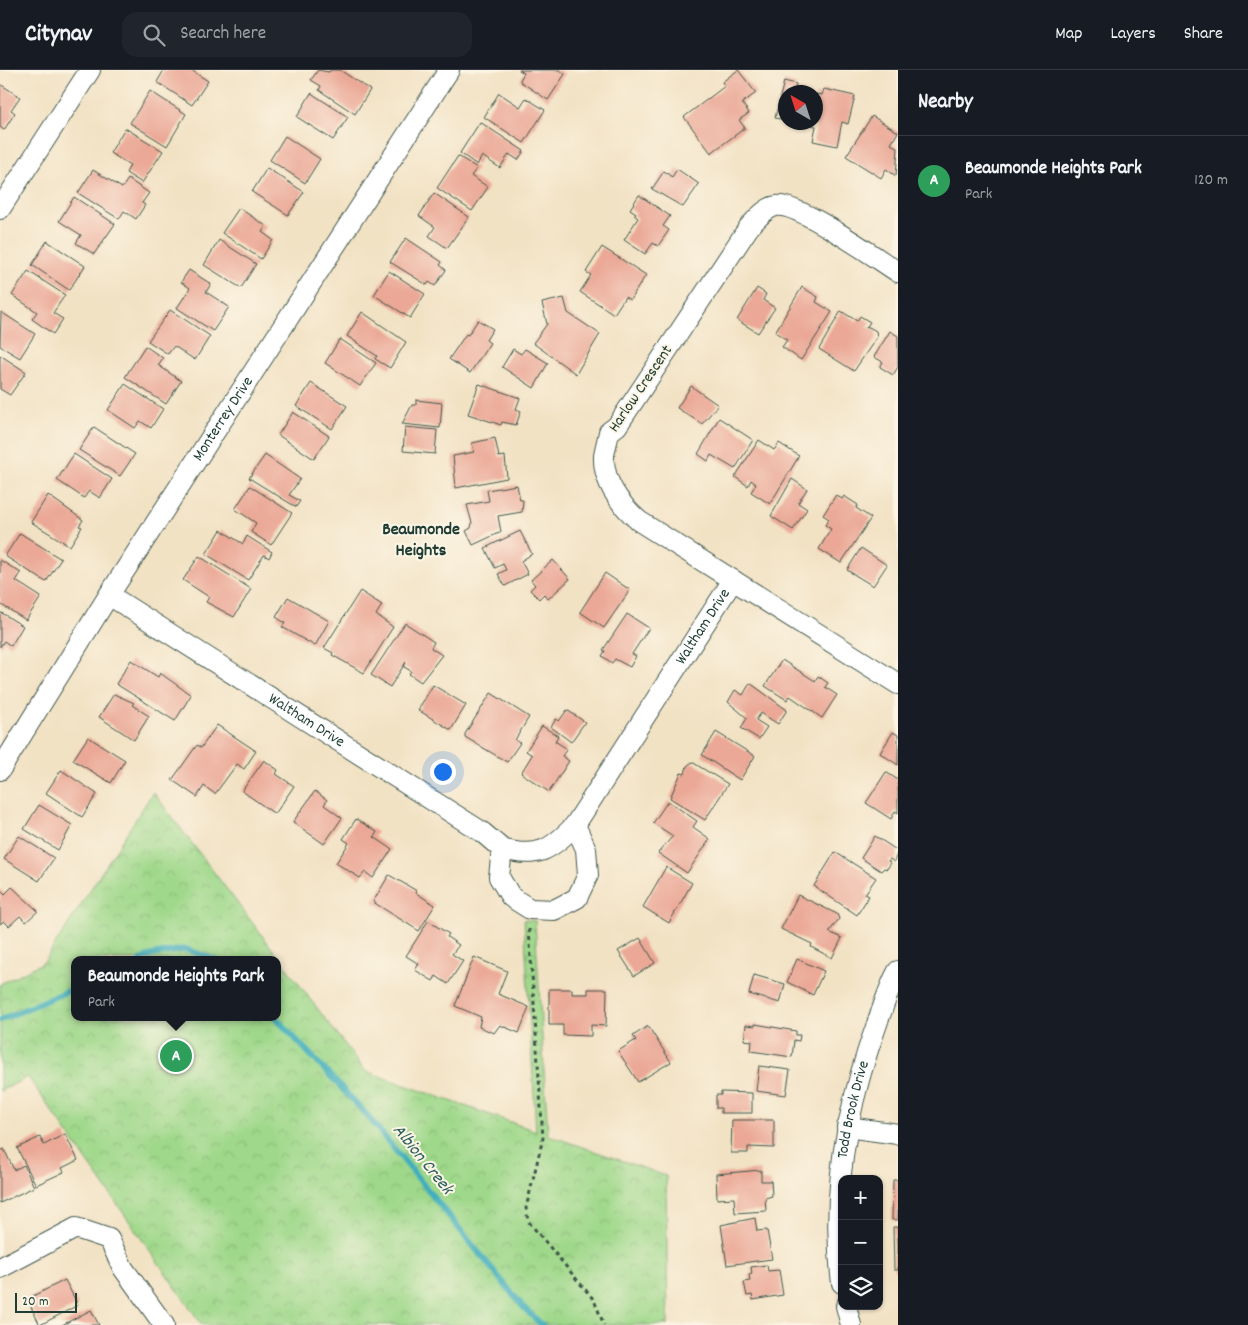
<!DOCTYPE html>
<meta charset="utf-8">
<style>
body{margin:0;font-family:Dekko,sans-serif;background:#20242c;color:#f1f3f6}
.controls{position:absolute;right:15px;bottom:15px;display:grid;overflow:hidden;border-radius:10px;box-shadow:0 1px 4px #0004}
.controls button{width:45px;height:45px;display:grid;place-items:center;padding:0;border:0;border-bottom:1px solid #363941;background:#171b24;color:#f1f3f6;font:25px sans-serif}
.compass{position:absolute;left:778px;top:15px;width:45px;height:45px;border-radius:50%;background:#171b24;box-shadow:0 1px 4px #0004;rotate:321deg}
.scale{position:absolute;left:15px;bottom:12px;width:62px;box-sizing:border-box;padding-left:5px;border:2px solid #1f3d34;border-top:0;font-size:14px;line-height:18px;white-space:nowrap;color:#1f3d34;-webkit-text-stroke:4px #fcf5e5;paint-order:stroke}
.you{position:absolute;left:442px;top:701px;width:18px;height:18px;margin:-12px;border:4px solid #fff;border-radius:50%;background:#1a73e8;box-shadow:0 0 0 8px #1a73e833}
.badge{display:grid;place-items:center;width:32px;height:32px;border-radius:50%;background:#d1495b;color:#fff;font-size:16px;font-weight:700}
.pin{position:absolute;translate:-50% -50%;border:2px solid #fff;box-shadow:0 1px 5px #0006}
.popup{position:absolute;left:71px;top:886px;width:210px;height:65px;box-sizing:border-box;display:grid;place-content:center;border-radius:10px;background:#171b24;filter:drop-shadow(0 1px 4px #0005);font-size:16px;white-space:nowrap;color:#9ea1a6}
.popup b{font-size:19px;color:#f1f3f6}
.popup::after{content:'';position:absolute;left:50%;top:100%;margin-left:-10px;border:10px solid transparent;border-top-color:#171b24}
.list{margin:0;padding:0;list-style:none}
h2{display:flex;justify-content:space-between;align-items:center;height:65px;margin:0;padding:0 20px;font-size:21px}
h2 small{font-size:16px;font-weight:400;color:#9ea1a6}
.list li{display:grid;grid-template-columns:32px 1fr auto;gap:15px;align-items:center;box-sizing:border-box;height:90px;padding:0 20px;border-top:1px solid #363941}
.list b{display:block;font-size:19px;white-space:nowrap}
.list p{margin:0;font-size:16px;white-space:nowrap;color:#9ea1a6}
.list em{font-size:16px;font-style:normal;color:#9ea1a6}
.icon{flex:none;width:28px;height:28px;fill:none;stroke:currentColor;stroke-width:2;stroke-linecap:round;stroke-linejoin:round}
.map{position:relative;flex:none;width:898px;height:1255px;overflow:hidden}
header{display:flex;align-items:center;gap:30px;box-sizing:border-box;height:70px;padding:0 25px;background:#171b24;border-bottom:1px solid #363941}
header strong{font-size:24px}
nav{display:flex;gap:28px;margin-inline-start:auto;font-size:18px}
.search{width:350px;height:45px;background:#20242c;display:flex;align-items:center;gap:12px;box-sizing:border-box;padding:0 18px;border-radius:15px;color:#9ea1a6;font-size:19px}
main{display:flex}
aside{flex:1;background:#171b24}
.map>svg:first-child{display:block}
.park{fill:url(#park-crowns);stroke:#5f8a5f;fill-rule:evenodd}
.lines{fill:none;stroke-linecap:round;stroke-linejoin:round}
.stream{stroke:#3faebc;stroke-width:6}
.building{fill:#eba896}
.minor-casing{stroke:#3f564a;stroke-width:22}
.path{stroke:#3f564a;stroke-width:3;stroke-dasharray:4 4;stroke-linecap:butt}
.minor{stroke:#fff;stroke-width:20}
.labels{text-anchor:middle;dominant-baseline:central;stroke-width:4;stroke-linejoin:round;paint-order:stroke}
.street-label{font-size:16px;fill:#1f3d34;stroke:#fcf5e5}
.neighbourhood-label{font-size:18px;font-weight:bold;fill:#1f3d34;stroke:#fcf5e5}
.water-label{font-size:18px;font-style:italic;fill:#295f5d;stroke:#fcf5e5}
</style>
<header>
<strong>Citynav</strong>
<div class="search"><svg class="icon" aria-label="search" viewBox="0 0 24 24"><circle cx="10" cy="10" r="6"/><path d="M15 15l6 6"/></svg>Search here</div>
<nav><a>Map</a><a>Layers</a><a>Share</a></nav>
</header>
<main>
<div class="map">
<svg width="898" height="1255" viewBox="0 0 898 1255">
<defs>
<pattern id="park-crowns" width="20" height="18" patternUnits="userSpaceOnUse" patternTransform="scale(1.25)"><rect width="20" height="18" fill="#9fd88a"/><path d="M2 6a3 3 0 1 1 6 0M12 15a3 3 0 1 1 6 0" fill="none" stroke="#88ba78"/></pattern>
</defs>
<rect width="100%" height="100%" fill="#fcf5e5"/>
<filter id="ink" filterUnits="userSpaceOnUse"><feTurbulence type="fractalNoise" baseFrequency=".02" numOctaves="2"/><feDisplacementMap in="SourceGraphic" scale="10" xChannelSelector="R" yChannelSelector="G"/><feConvolveMatrix kernelMatrix="1 2 1 2 8 2 1 2 1" color-interpolation-filters="sRGB"/></filter>
<filter id="wash" filterUnits="userSpaceOnUse"><feTurbulence type="fractalNoise" baseFrequency=".0096" numOctaves="4" result="noise"/><feDisplacementMap in="SourceGraphic" scale="20" xChannelSelector="R" yChannelSelector="G"/><feGaussianBlur stdDeviation="1.12" result="paint"/><feColorMatrix in="noise" values="0 0 0 0 0 0 0 0 0 0 0 0 0 0 0 0 0 1.4 0 .05"/><feComposite in="paint" operator="in"/></filter>
<g filter="url(#wash)">
<rect width="100%" height="100%" fill="#f2e2c4"/>
<!-- park -->
<path class="park" d="M153,722l212,279 171,60 -12,-212 11,2 13,214 118,41 2,149h-466l-174,-248 -28,14v-107l44,-22zM75,890h202v57h-202z"/>
<g class="lines">
<!-- stream -->
<g class="stream">
<polyline points="141,890 152,885 186,879 215,890"/>
<polyline points="275,947 365,1043 524,1238 542,1255"/>
<polyline points="0,950 75,918"/>
</g>
</g>
<g id="blocks">
<!-- building -->
<g class="building">
<polygon points="164,0 191,0 208,11 192,35 157,12"/>
<polygon points="318,0 329,2 331,0 340,0 370,20 355,44 319,20 321,16 311,10"/>
<polygon points="519,0 560,0 565,4 548,30 521,12 520,10 524,3"/>
<polygon points="738,0 756,23 742,33 749,43 739,50 745,58 711,83 684,47 725,16 722,12"/>
<polygon points="784,11 796,14 795,19 806,22 786,22 786,50 775,48"/>
<polygon points="0,14 20,27 11,40 15,43 4,60 0,57"/>
<polygon points="824,19 855,26 848,54 842,52 837,76 813,71 816,56 804,53 816,52 816,24 822,25"/>
<polygon points="150,21 186,44 167,76 130,53"/>
<polygon points="311,23 348,47 333,70 297,47"/>
<polygon points="499,23 520,37 526,28 545,40 524,73 484,47"/>
<polygon points="872,46 898,62 891,74 898,78 896,106 886,99 881,108 846,86"/>
<polygon points="480,52 524,81 518,90 509,84 500,98 482,86 477,95 460,83"/>
<polygon points="125,58 163,81 142,113 126,103 130,95 110,83"/>
<polygon points="285,66 320,89 305,113 270,90"/>
<polygon points="458,86 477,98 471,106 488,117 472,141 437,118"/>
<polygon points="267,98 304,122 288,145 252,122"/>
<polygon points="677,99 699,114 683,137 652,119 664,101 672,107"/>
<polygon points="93,100 122,118 128,109 149,123 142,133 145,135 136,149 124,141 119,149 78,123"/>
<polygon points="434,123 469,147 447,178 429,166 435,157 419,146"/>
<polygon points="639,125 670,146 663,156 669,160 658,176 653,173 645,184 624,170 638,148 634,145 636,143 630,139"/>
<polygon points="74,127 115,154 94,184 76,173 81,165 59,151"/>
<polygon points="239,138 266,156 262,162 273,170 261,189 222,163"/>
<polygon points="406,168 442,192 440,195 446,200 435,216 429,212 427,215 390,192"/>
<polygon points="219,170 256,194 241,218 204,195"/>
<polygon points="47,171 85,196 69,220 32,195"/>
<polygon points="602,177 646,205 630,230 625,227 614,244 580,222 591,205 586,202"/>
<polygon points="189,200 211,214 206,222 229,237 213,261 177,238 190,218 181,212"/>
<polygon points="28,201 65,225 53,243 63,249 53,264 32,249 37,242 12,225"/>
<polygon points="389,201 425,224 410,248 374,225"/>
<polygon points="802,217 818,227 816,232 832,242 801,290 782,277 787,270 775,262"/>
<polygon points="757,218 766,224 763,230 775,238 758,263 737,250"/>
<polygon points="564,228 568,243 600,264 576,304 533,273 547,254 542,233"/>
<polygon points="170,240 210,266 195,290 174,276 168,284 148,271"/>
<polygon points="841,241 857,251 860,246 870,252 866,258 869,257 876,261 877,267 854,301 819,279"/>
<polygon points="1,242 35,264 20,288 0,276"/>
<polygon points="362,242 406,272 390,298 375,289 377,286 347,266"/>
<polygon points="478,250 493,259 486,270 490,273 470,303 449,289 466,264 468,265"/>
<polygon points="890,261 898,266 898,297 893,305 880,297 883,292 874,287"/>
<polygon points="340,269 376,293 360,316 325,293"/>
<polygon points="145,276 163,288 158,295 181,311 166,334 125,307"/>
<polygon points="513,279 521,284 525,279 548,293 534,318 502,297"/>
<polygon points="0,285 26,302 10,325 0,319"/>
<polygon points="311,313 347,336 332,359 296,336"/>
<polygon points="125,314 163,339 151,358 140,351 135,358 108,340"/>
<polygon points="479,314 520,328 516,339 521,341 516,355 502,352 501,355 468,344"/>
<polygon points="691,316 718,335 702,354 677,338"/>
<polygon points="416,330 442,333 440,358 402,354 412,335 416,335"/>
<polygon points="293,342 329,366 314,389 278,365"/>
<polygon points="719,348 753,370 735,399 711,385 708,391 698,384"/>
<polygon points="94,357 135,384 120,406 79,380"/>
<polygon points="405,357 437,360 435,384 403,381"/>
<polygon points="495,368 499,387 505,386 507,408 456,418 453,386 474,382 472,373"/>
<polygon points="759,370 774,380 779,373 799,386 770,434 751,422 756,414 751,410 748,416 735,407"/>
<polygon points="74,384 112,409 100,428 89,421 84,428 57,410"/>
<polygon points="265,385 300,409 289,425 300,431 296,437 249,408"/>
<polygon points="792,409 807,419 798,433 807,439 793,460 771,446"/>
<polygon points="517,415 520,430 523,430 522,442 498,446 501,462 473,475 466,461 471,458 472,453 467,435 489,431 487,420"/>
<polygon points="250,416 292,443 271,475 251,462 256,453 235,439"/>
<polygon points="48,425 83,450 79,456 82,457 70,476 31,452"/>
<polygon points="836,425 842,429 844,426 858,435 856,438 871,448 841,493 819,479 831,459 825,455 829,449 823,445"/>
<polygon points="221,460 243,474 247,466 272,482 269,488 264,485 248,510 206,484"/>
<polygon points="520,461 532,484 521,491 528,504 505,516 498,504 506,500 503,494 495,498 485,478"/>
<polygon points="20,463 61,489 46,512 5,486"/>
<polygon points="861,478 887,495 873,516 847,500"/>
<polygon points="199,486 251,519 234,547 206,532 209,527 183,510"/>
<polygon points="0,490 21,503 16,511 41,527 26,550 0,534"/>
<polygon points="553,490 570,509 548,529 544,524 539,529 530,520 535,515 531,510"/>
<polygon points="605,503 630,520 604,558 580,542"/>
<polygon points="360,521 382,535 376,545 393,557 364,603 332,585 333,583 324,578"/>
<polygon points="288,527 329,551 315,576 282,557 285,553 276,547"/>
<polygon points="0,542 23,556 11,576 4,571 0,577"/>
<polygon points="627,544 649,558 632,584 636,586 630,597 615,589 612,593 602,586 605,581 603,580"/>
<polygon points="405,553 434,572 431,578 442,585 421,612 409,604 411,601 404,597 406,592 390,617 371,605"/>
<polygon points="131,590 158,607 160,603 191,625 175,651 116,614"/>
<polygon points="782,590 815,611 818,606 828,613 825,617 837,625 822,648 790,626 787,630 765,616"/>
<polygon points="750,613 787,640 778,654 761,643 756,650 767,657 759,669 741,658 747,648 728,632 735,620 743,625"/>
<polygon points="433,615 466,635 451,660 418,640"/>
<polygon points="491,623 529,647 515,670 520,673 507,692 465,667 465,664"/>
<polygon points="114,624 134,633 132,635 149,646 134,670 99,647"/>
<polygon points="567,640 585,652 571,672 551,657 556,649 559,651"/>
<polygon points="217,655 256,681 244,699 237,694 215,724 204,716 197,727 172,710 197,675 201,678"/>
<polygon points="542,656 558,666 555,671 567,679 562,686 569,691 549,722 521,703 532,685 526,681"/>
<polygon points="716,662 755,686 740,710 702,685"/>
<polygon points="893,662 898,665 898,695 880,683"/>
<polygon points="88,667 125,690 111,713 73,690"/>
<polygon points="264,690 278,700 276,704 294,716 275,744 242,721"/>
<polygon points="692,692 728,714 705,750 670,728 681,703 685,704 687,696"/>
<polygon points="61,700 97,724 82,747 46,723"/>
<polygon points="886,702 898,710 898,743 895,741 891,749 866,733"/>
<polygon points="315,721 327,730 324,735 342,748 324,774 293,752"/>
<polygon points="668,731 697,751 693,757 710,769 687,803 658,783 673,766 653,753"/>
<polygon points="39,735 72,755 58,780 24,759"/>
<polygon points="356,749 377,762 374,767 392,779 373,808 365,802 360,808 336,793 349,773 343,769"/>
<polygon points="19,766 54,788 39,811 4,789"/>
<polygon points="875,766 898,781 894,792 890,789 888,791 891,793 887,799 884,798 881,801 861,788"/>
<polygon points="835,782 876,808 865,824 869,826 857,845 814,816"/>
<polygon points="666,797 692,813 669,853 643,837"/>
<polygon points="389,805 417,821 416,823 435,835 419,861 373,832"/>
<polygon points="12,817 38,841 26,852 20,846 9,856 4,851 0,854 0,819 5,824"/>
<polygon points="798,825 837,844 839,849 829,862 842,868 832,888 811,877 812,874 781,859"/>
<polygon points="428,851 449,864 447,867 459,875 452,884 463,891 448,914 436,906 433,911 415,900 419,894 406,886"/>
<polygon points="640,868 655,893 634,906 618,881"/>
<polygon points="474,887 507,901 498,924 529,937 519,963 500,955 494,963 479,957 481,947 455,936"/>
<polygon points="797,889 824,901 813,925 787,912"/>
<polygon points="754,905 785,914 780,933 749,924"/>
<polygon points="549,919 572,919 572,924 588,924 588,919 607,919 606,956 591,955 591,966 563,965 563,955 549,955"/>
<polygon points="755,954 796,961 796,965 800,965 799,971 794,970 792,987 751,981 752,971 744,970 746,955 755,956"/>
<polygon points="648,956 671,992 638,1012 618,981 636,970 633,966"/>
<polygon points="759,996 790,1000 786,1025 756,1021"/>
<polygon points="721,1022 752,1023 752,1043 721,1043 721,1038 716,1038 716,1025 721,1025"/>
<polygon points="732,1050 774,1050 774,1078 748,1077 748,1083 731,1083"/>
<polygon points="65,1064 78,1090 62,1098 64,1102 36,1115 17,1078 40,1067 44,1075"/>
<polygon points="4,1079 14,1100 24,1095 34,1117 0,1133 0,1081"/>
<polygon points="761,1100 761,1111 771,1111 772,1126 765,1128 766,1141 735,1143 734,1128 717,1129 716,1104"/>
<polygon points="893,1110 898,1110 898,1150 892,1150"/>
<polygon points="755,1148 757,1161 767,1160 772,1189 727,1195 721,1155"/>
<polygon points="893,1157 898,1157 898,1200 894,1200"/>
<polygon points="767,1195 768,1201 779,1200 783,1225 753,1230 752,1225 747,1226 744,1212 750,1211 749,1205 752,1204 751,1197"/>
<polygon points="65,1210 78,1235 40,1255 27,1229"/>
<polygon points="91,1240 99,1255 62,1255"/>
</g>
</g>
</g>
<g filter="url(#ink)">
<use href="#blocks" fill-opacity="0" stroke="#3f564a" stroke-width="1"/>
<g class="lines">
<defs>
<g id="minor">
<polyline points="0,139 90,0"/>
<path d="M898,202c-22,-14 -100,-70 -122,-66 -11,2 -19,13 -27,21l-132,199 -8,6c-1,7 -4,16 -5,24 -1,26 17,49 35,65l259,163"/>
<path id="s1" d="M109,525l373,237 20,17 -3,28 12,20 19,12 24,1 23,-12 11,-23 -2,-26 -11,-24 158,-245"/>
<path id="s2" d="M0,700l109,-175 340,-525"/>
<path d="M502,779c35,10 49,1 73,-24"/>
<polyline points="847,1057 898,1064"/>
<polyline points="0,1198 76,1158 109,1169 123,1198 164,1255"/>
<path id="s3" d="M842,1213c-12,-90 5,-178 36,-262 6,-16 11,-34 20,-50"/>
<polyline points="846,1236 851,1255"/>
</g>
</defs>
<!-- minor casing -->
<use href="#minor" class="minor-casing"/>
<!-- path -->
<polyline class="path" points="529,859 543,1068 526,1138 528,1151 594,1230 604,1255"/>
<!-- minor -->
<use href="#minor" class="minor"/>
</g>
</g>
<g class="labels">
<!-- street labels -->
<g class="street-label">
<text transform="translate(641 319) rotate(-56)">Harlow Crescent</text>
<text stroke="none"><textPath href="#s2" startOffset="416">Monterrey Drive</textPath></text>
<text stroke="none"><textPath href="#s1" startOffset="906">Waltham Drive</textPath></text>
<text stroke="none"><textPath href="#s1" startOffset="234">Waltham Drive</textPath></text>
<text stroke="none"><textPath href="#s3" startOffset="175">Todd Brook Drive</textPath></text>
</g>
<!-- neighbourhood labels -->
<g class="neighbourhood-label">
<text x="421" y="460">Beaumonde<tspan x="421" dy="21">Heights</tspan></text>
</g>
<!-- water labels -->
<g class="water-label">
<text transform="translate(422 1090) rotate(51)">Albion Creek</text>
</g>
</g>
</svg>
<div class="controls">
<button>+</button>
<button>−</button>
<button><svg class="icon" aria-label="layers" viewBox="0 0 24 24"><path d="M12 4l9 5-9 5-9-5zM3 14l9 5 9-5"/></svg></button>
</div>
<svg class="compass" viewBox="-18 -18 36 36"><path d="M0-13l5 13h-10z" fill="#e53935"/><path d="M0 13l5-13h-10z" fill="#9ea1a6"/></svg>
<div class="scale">20 m</div>
<div class="you"></div>
<div class="pin badge" style="left:176px;top:986px;background:#2e9e5b">A</div>
<div class="popup"><b>Beaumonde Heights Park</b>Park</div>
</div>
<aside>
<h2>Nearby<small></small></h2>
<ul class="list">
<li><span class="badge" style="background:#2e9e5b">A</span><div><b>Beaumonde Heights Park</b><p>Park</p></div><em>120 m</em></li>
</ul>
</aside>
</main>
